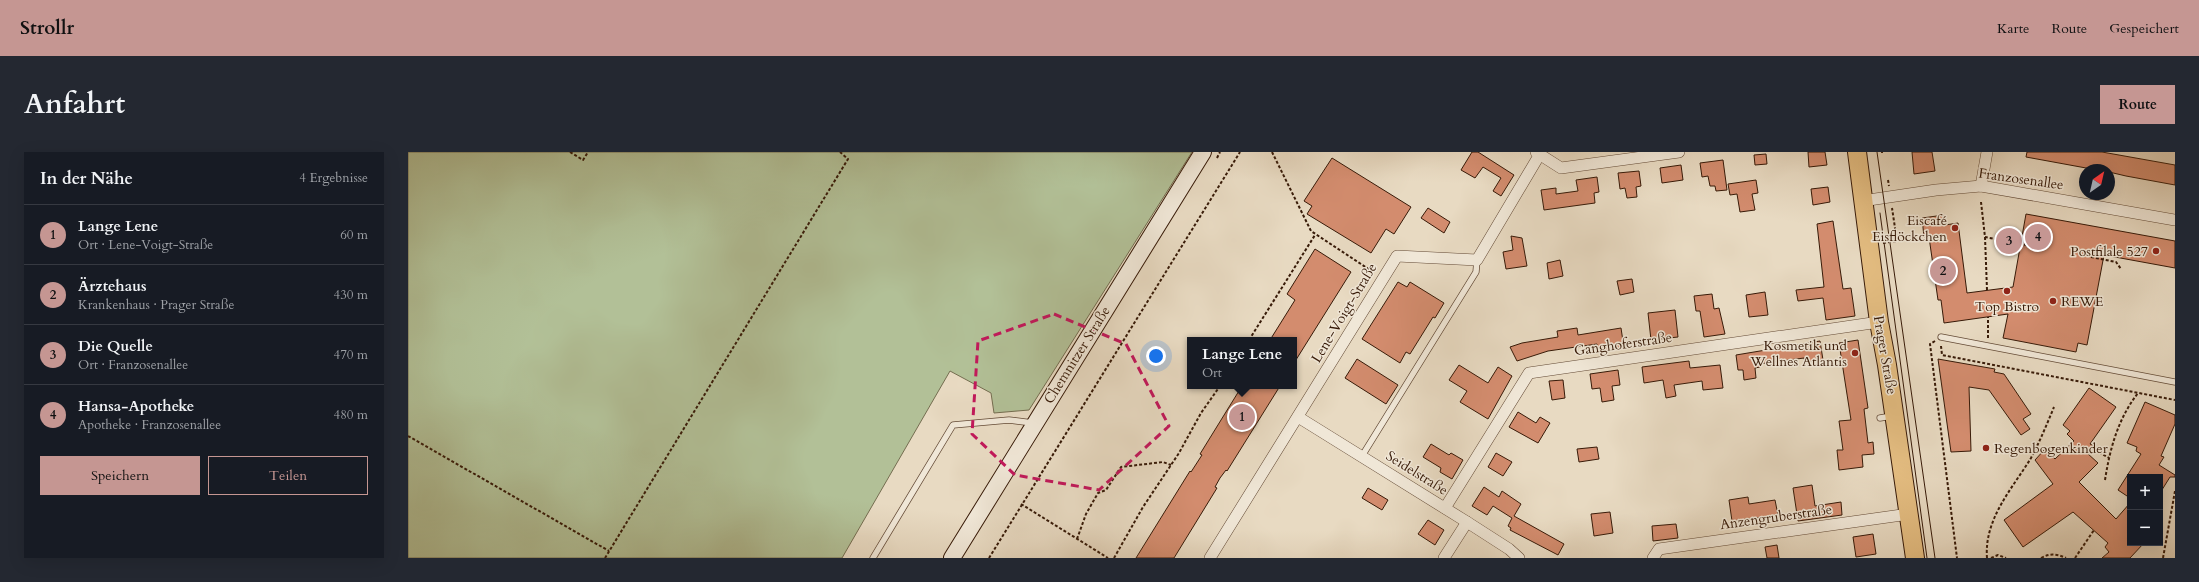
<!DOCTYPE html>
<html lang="de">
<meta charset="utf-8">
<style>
body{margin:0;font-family:Cardo,serif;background:#242831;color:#f1f3f6}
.controls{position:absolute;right:12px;bottom:12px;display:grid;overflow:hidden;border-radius:0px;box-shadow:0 4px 16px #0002}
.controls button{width:36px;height:36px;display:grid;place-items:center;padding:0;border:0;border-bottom:1px solid #363941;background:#171b24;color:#f1f3f6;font:20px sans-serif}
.compass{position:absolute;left:1671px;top:12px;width:36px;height:36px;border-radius:50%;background:#171b24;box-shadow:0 4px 16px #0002;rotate:34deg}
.you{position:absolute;left:748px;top:204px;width:14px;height:14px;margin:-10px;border:3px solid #fff;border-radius:50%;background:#1a73e8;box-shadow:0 0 0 6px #1a73e833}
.badge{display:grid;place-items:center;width:26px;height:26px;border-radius:50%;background:#c59692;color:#111;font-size:13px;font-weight:700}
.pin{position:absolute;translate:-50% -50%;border:2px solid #fff;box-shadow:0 1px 4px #0006}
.popup{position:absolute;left:779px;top:185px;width:110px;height:52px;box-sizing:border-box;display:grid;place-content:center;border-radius:0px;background:#171b24;filter:drop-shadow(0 1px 3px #0005);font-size:13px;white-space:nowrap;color:#9ea1a6}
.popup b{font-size:15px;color:#f1f3f6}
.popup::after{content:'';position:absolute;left:50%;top:100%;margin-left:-8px;border:8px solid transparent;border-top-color:#171b24}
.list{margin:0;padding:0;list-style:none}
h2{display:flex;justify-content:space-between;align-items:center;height:52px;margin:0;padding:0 16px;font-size:17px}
h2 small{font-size:13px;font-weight:400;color:#9ea1a6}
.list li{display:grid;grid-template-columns:26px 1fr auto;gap:12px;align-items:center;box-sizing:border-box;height:60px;padding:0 16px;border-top:1px solid #363941}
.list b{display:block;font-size:15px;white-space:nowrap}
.list p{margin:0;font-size:13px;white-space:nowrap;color:#9ea1a6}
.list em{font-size:13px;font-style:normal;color:#9ea1a6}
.actions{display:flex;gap:8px;padding:12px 16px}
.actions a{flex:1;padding:9px 0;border:1px solid #c59692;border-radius:0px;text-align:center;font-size:14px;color:#c59692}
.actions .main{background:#c59692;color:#111}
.map{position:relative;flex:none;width:1767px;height:406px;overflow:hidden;border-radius:0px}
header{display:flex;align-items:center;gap:24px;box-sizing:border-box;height:56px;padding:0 20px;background:#c59692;color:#111}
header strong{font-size:19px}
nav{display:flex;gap:22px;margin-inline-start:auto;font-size:14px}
.intro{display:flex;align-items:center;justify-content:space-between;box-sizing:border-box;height:96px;padding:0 24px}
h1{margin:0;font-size:28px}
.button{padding:10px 18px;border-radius:0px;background:#c59692;color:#111;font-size:14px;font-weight:700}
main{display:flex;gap:24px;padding:0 24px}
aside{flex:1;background:#171b24;border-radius:0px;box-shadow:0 4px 16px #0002}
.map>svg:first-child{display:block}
.green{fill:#b2c097;stroke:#746d50}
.building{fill:#d38c6e;stroke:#371a08}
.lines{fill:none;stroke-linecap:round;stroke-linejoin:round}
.lane-casing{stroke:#634a36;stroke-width:7}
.street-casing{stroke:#634a36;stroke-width:12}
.secondary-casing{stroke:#371a08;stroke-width:18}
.primary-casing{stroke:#371a08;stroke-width:20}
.path{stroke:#371a08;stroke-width:2;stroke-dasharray:3 2;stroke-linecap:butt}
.lane{stroke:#f0e7d7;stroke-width:5.5}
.street{stroke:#f0e7d7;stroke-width:11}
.secondary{stroke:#f0e7d7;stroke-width:16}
.primary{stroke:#e4bd81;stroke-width:18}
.tram{stroke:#371a08;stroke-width:1}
.marked{fill:none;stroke:#c2185b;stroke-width:3;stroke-dasharray:8 5;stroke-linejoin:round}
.poi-dot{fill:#8f2418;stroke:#f0e7d7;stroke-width:1.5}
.labels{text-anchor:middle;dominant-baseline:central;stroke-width:3;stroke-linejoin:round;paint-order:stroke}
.street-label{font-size:14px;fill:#371a08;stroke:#f0e7d7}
.poi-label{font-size:14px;fill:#371a08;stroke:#f0e7d7;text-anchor:end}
</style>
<header>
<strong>Strollr</strong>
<nav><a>Karte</a><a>Route</a><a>Gespeichert</a></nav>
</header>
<div class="intro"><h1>Anfahrt</h1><a class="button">Route</a></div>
<main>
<aside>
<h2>In der Nähe<small>4 Ergebnisse</small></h2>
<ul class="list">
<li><span class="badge">1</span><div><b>Lange Lene</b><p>Ort · Lene-Voigt-Straße</p></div><em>60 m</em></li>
<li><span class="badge">2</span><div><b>Ärztehaus</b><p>Krankenhaus · Prager Straße</p></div><em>430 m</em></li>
<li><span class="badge">3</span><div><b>Die Quelle</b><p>Ort · Franzosenallee</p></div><em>470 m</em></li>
<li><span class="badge">4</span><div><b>Hansa-Apotheke</b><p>Apotheke · Franzosenallee</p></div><em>480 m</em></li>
</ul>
<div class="actions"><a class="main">Speichern</a><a>Teilen</a></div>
</aside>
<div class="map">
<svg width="1767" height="406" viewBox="0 0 1767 406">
<rect width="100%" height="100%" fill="#e8dac2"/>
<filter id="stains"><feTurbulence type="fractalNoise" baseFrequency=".005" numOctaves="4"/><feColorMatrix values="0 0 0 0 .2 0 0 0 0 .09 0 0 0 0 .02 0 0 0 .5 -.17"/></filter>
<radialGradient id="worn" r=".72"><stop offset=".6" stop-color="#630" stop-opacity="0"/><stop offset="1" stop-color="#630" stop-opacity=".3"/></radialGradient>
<!-- green -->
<polygon class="green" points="0,0 784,0 621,258 586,261 583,241 542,219 434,406 0,406"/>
<!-- building -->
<g class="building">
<polygon points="1064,0 1070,0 1106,23 1093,44 1085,39 1093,26 1075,15 1067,26 1053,18"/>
<polygon points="1400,0 1417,0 1419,13 1401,15"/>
<polygon points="1504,0 1524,0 1527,19 1506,22"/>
<polygon points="1619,0 1694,0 1767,13 1767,33 1718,24 1701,20 1701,18 1689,18 1618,5"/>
<polygon points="1358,2 1359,12 1347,13 1346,3"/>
<polygon points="924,6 1003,55 986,82 978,77 963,101 899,62 904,54 896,49"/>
<polygon points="1315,8 1319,38 1308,39 1307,34 1302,34 1300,24 1294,25 1292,11"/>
<polygon points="1273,13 1275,28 1254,31 1252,16"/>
<polygon points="1231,19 1233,34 1228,35 1229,45 1219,46 1217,36 1212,37 1210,21"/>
<polygon points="1189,25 1191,40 1186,41 1187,51 1136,58 1133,38 1148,36 1148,42 1170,39 1168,28"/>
<polygon points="1348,28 1350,41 1344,42 1347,58 1332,60 1329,42 1322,43 1320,32"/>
<polygon points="1420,35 1422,50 1405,53 1403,37"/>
<polygon points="1020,56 1042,70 1036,81 1013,66"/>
<polygon points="1618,62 1767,89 1767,116 1696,103 1679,193 1670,191 1668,200 1595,186 1600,162 1536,171 1533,148 1530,148 1521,85 1516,85 1514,66 1536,63 1537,73 1550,71 1559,141 1605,135"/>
<polygon points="1425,69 1435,137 1443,136 1447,164 1418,168 1415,146 1390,149 1388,138 1416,135 1409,72"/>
<polygon points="1103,84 1114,86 1119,114 1098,117 1095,100 1105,98"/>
<polygon points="907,97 943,120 886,211 886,188 862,188 887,148 879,142"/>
<polygon points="1152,108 1155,124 1141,127 1139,111"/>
<polygon points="1224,127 1226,140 1212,143 1209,129"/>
<polygon points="990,130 999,135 1002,130 1036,151 1027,166 1025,165 1002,202 998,200 992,211 954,187"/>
<polygon points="1357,140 1360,163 1341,165 1338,143"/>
<polygon points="1304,142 1306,157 1311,156 1317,182 1296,185 1292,159 1288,159 1286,144"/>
<polygon points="1267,158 1270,185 1243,188 1240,161"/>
<polygon points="1169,176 1170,183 1213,176 1216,196 1190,200 1189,192 1140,199 1109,209 1102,195 1114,191 1150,185 1149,179"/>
<polygon points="1450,188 1460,256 1456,257 1460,291 1465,290 1466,302 1454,303 1455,315 1431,318 1429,298 1435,298 1431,269 1443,268 1431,191"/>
<polygon points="1412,189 1415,208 1397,210 1396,206 1351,212 1352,215 1347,216 1348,226 1336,228 1335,218 1330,218 1328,203"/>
<polygon points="949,207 990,233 978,252 937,226"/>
<polygon points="1530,207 1587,217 1586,220 1596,222 1623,262 1615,267 1622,277 1613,283 1581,238 1561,235 1563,299 1543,300"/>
<polygon points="1281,209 1282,216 1312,213 1315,236 1295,238 1294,229 1266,233 1268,244 1258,246 1255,228 1236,231 1234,215"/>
<polygon points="1051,213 1080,231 1090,215 1104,224 1080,267 1052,250 1059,239 1041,228"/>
<polygon points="1210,218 1212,233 1204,234 1206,248 1194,250 1192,236 1184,237 1182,222"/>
<polygon points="1155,228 1157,246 1144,248 1141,229"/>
<polygon points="834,234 872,234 819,319 818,318 812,326 807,335 809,336 766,406 728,406 782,319 783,320 794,303 792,302"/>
<polygon points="1681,236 1708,255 1682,292 1686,294 1679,301 1690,311 1671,330 1708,367 1722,351 1722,391 1736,391 1722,406 1694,406 1701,400 1697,395 1700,391 1665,360 1615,395 1596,368 1645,332 1627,308 1637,297 1647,307 1666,289 1659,282 1662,279 1655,273"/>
<polygon points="1737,250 1767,263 1767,272 1753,304 1756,305 1751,313 1767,323 1767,325 1762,325 1752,341 1752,325 1722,325 1722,346 1710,338 1733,302 1728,299 1729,295 1719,291"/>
<polygon points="1110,260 1128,271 1132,265 1142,271 1130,291 1101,275"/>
<polygon points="1023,292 1041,303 1043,301 1055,308 1044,327 1032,320 1033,316 1015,305"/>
<polygon points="1189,295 1191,307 1171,310 1169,297"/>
<polygon points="1088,301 1104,310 1095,324 1080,315"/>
<polygon points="1404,333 1407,354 1433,350 1434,363 1390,369 1385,336"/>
<polygon points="1076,335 1091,345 1094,339 1113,352 1106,364 1156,392 1150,403 1102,378 1103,376 1100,374 1104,366 1085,354 1079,363 1064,354"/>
<polygon points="960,336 980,348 974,358 954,346"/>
<polygon points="1340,345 1341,352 1367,348 1370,363 1324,369 1321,348"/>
<polygon points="1202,360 1205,381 1186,384 1183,362"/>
<polygon points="1020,368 1036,378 1027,393 1010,382"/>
<polygon points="1268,372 1270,386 1245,389 1244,374"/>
<polygon points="1465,382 1468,402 1448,405 1445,385"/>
<polygon points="1369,393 1371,406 1359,406 1357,395"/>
</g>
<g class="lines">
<defs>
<g id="lane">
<polyline points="1533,185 1767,230"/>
<polyline points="1472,266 1484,264"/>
<polyline points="954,304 1068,120 1069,108"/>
<polyline points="465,406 545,273 601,268 625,271"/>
</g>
<g id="street">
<polyline points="1128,0 1153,16 1271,0"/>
<polyline points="1573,34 1579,0"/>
<polyline points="1454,49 1528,38 1573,34 1767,68"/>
<polyline points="890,265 1059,370 1101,397 1111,406"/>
<polyline points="1037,356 1121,221 1471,170"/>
<polyline points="802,406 989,104 1069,108 1132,2"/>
<polyline points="1036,406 1059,370"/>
<polyline points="1245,406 1251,397 1501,362"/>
</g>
<polyline id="secondary" points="544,406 795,0"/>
<polyline id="primary" points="1449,0 1471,170 1479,213 1507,406"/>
</defs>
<!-- lane casing -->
<use href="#lane" class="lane-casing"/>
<!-- street casing -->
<use href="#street" class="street-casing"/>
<!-- secondary casing -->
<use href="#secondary" class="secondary-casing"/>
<!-- primary casing -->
<use href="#primary" class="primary-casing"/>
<!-- path -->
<g class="path">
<polyline points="162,0 175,8 180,0"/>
<polyline points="864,0 903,79 965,120"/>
<polyline points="1474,0 1474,1"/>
<polyline points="809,6 812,0"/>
<polyline points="1480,28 1481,34"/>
<polyline points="1573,50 1577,85 1619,93"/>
<polyline points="1577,85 1579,138"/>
<polyline points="1475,91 1489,89 1484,56"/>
<polyline points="1683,105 1708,110 1713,117"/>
<polyline points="1580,186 1580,165"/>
<polyline points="841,188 907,83"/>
<polyline points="1527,189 1522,192 1549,406"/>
<polyline points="1533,194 1534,203 1767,248"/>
<polyline points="0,284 201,399"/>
<polyline points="1691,300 1701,306"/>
<path d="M1697,328c5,-32 13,-61 33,-87"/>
<polyline points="613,352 700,406"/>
<polyline points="669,387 678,362 690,341 698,338 713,315 755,310 763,313"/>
<polyline points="197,406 440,7 432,0"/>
<polyline points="581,406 832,0"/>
<polyline points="706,406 735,355 771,301 793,261 812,234"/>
<path d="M1579,406c-3,-39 25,-69 44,-100 9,-17 16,-34 23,-51"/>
<polyline points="1583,406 1590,403 1598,406"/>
<path d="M1633,406c9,-5 16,-4 25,0"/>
<polyline points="1667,406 1686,378"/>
<polyline points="1755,406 1767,339"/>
</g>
<!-- lane -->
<use href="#lane" class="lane"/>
<!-- street -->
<use href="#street" class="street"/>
<!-- secondary -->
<use href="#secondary" class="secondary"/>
<!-- primary -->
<use href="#primary" class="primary"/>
<!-- tram -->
<g class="tram">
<polyline points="1469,0 1527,406"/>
<polyline points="1472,61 1519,406"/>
</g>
</g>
<!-- marked area -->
<path class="marked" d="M646,162l72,30 43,82 -70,64 -84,-15 -43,-41 6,-93z"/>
<!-- markers -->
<g class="poi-dot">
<circle cx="1547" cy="76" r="4"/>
<circle cx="1748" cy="99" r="4"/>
<circle cx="1599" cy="139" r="4"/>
<circle cx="1645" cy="149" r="4"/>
<circle cx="1447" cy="201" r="4"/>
<circle cx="1578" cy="296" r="4"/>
</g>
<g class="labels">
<!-- street labels -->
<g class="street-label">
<text transform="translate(1613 27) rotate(8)">Franzosenallee</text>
<text transform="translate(936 161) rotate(-59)">Lene-Voigt-Straße</text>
<text transform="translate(1215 192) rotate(-8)">Ganghoferstraße</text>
<text transform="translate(669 203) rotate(-58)">Chemnitzer Straße</text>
<text transform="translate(1477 203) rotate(80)">Prager Straße</text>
<text transform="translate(1009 321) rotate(32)">Seidelstraße</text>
<text transform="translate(1368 365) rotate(-8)">Anzengruberstraße</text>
</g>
<!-- poi labels -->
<g class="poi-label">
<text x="1539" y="68">Eiscafé<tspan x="1539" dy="16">Eisflöckchen</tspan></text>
<text x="1740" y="99">Postfilale 527</text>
<text x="1653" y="149" text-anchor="start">REWE</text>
<text x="1599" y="154" text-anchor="middle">Top Bistro</text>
<text x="1439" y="193">Kosmetik und<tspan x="1439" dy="16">Wellnes Atlantis</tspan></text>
<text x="1586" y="296" text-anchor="start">Regenbogenkinder</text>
</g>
</g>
<rect width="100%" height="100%" filter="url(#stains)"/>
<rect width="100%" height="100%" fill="url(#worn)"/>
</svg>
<div class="controls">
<button>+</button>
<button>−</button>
</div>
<svg class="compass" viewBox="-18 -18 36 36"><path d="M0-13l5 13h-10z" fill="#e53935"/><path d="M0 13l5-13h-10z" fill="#9ea1a6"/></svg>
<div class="you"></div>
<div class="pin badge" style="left:834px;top:265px">1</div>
<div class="popup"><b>Lange Lene</b>Ort</div>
<div class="pin badge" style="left:1535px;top:119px">2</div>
<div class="pin badge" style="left:1601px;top:89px">3</div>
<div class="pin badge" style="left:1630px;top:85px">4</div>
</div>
</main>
